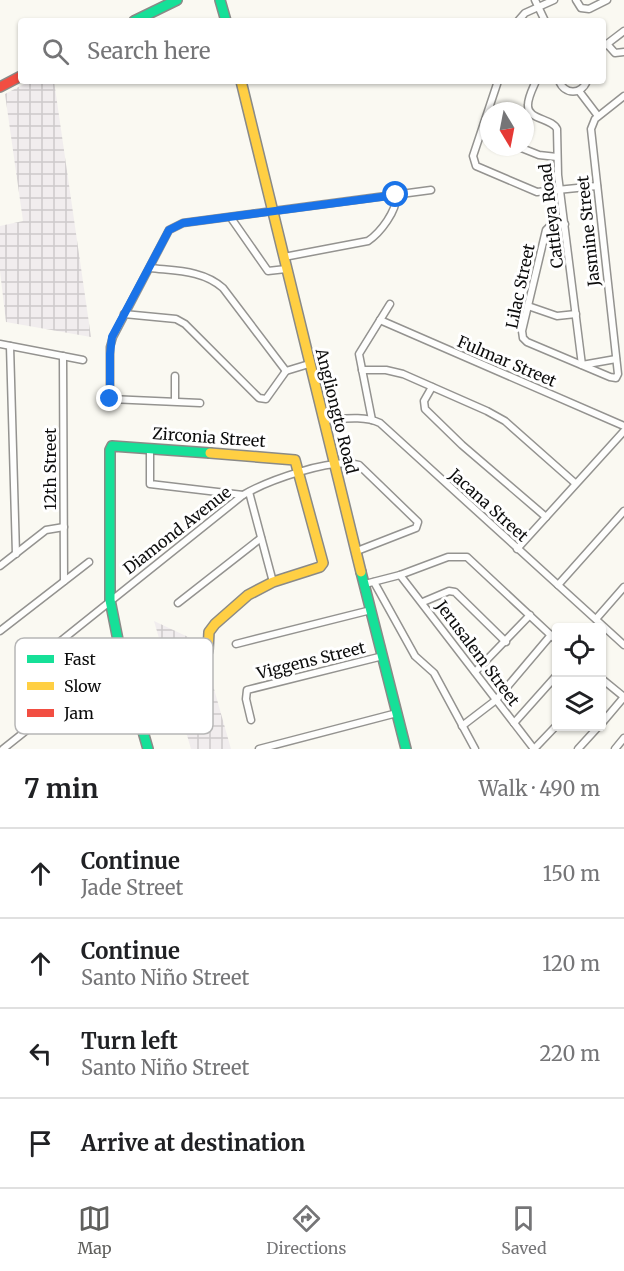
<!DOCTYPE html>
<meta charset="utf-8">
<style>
body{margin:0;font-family:Merriweather,serif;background:#f6f6f6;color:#202124}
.controls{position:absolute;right:18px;bottom:18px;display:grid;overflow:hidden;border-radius:6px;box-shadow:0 2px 4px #0004}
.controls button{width:54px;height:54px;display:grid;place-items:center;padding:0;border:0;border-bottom:2px solid #e0e0e0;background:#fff;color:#202124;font:30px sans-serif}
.compass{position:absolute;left:480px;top:102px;width:54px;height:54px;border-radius:50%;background:#fff;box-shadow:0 2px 4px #0004;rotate:170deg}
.stop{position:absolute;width:18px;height:18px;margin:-14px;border:4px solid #1a73e8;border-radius:50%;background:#fff}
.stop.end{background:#1a73e8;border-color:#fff;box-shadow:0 2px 6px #0008}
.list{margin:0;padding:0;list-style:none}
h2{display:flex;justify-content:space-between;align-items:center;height:78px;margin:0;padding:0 24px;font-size:26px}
h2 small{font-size:20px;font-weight:400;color:#757577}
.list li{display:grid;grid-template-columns:39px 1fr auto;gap:18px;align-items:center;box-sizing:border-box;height:90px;padding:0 24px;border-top:2px solid #e0e0e0}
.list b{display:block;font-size:22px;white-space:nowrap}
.list p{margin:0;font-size:20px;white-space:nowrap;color:#757577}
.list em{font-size:20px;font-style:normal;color:#757577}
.icon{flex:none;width:33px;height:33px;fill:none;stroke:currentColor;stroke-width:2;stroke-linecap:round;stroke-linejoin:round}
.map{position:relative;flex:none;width:624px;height:749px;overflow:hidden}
.search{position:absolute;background:#fff;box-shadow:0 2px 4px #0004;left:18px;right:18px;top:18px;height:66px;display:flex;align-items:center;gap:15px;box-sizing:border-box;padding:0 21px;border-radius:6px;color:#757577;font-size:22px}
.sheet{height:438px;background:#fff}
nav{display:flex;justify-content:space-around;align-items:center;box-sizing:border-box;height:84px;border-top:2px solid #e0e0e0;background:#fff;font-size:16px;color:#757577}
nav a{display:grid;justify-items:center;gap:3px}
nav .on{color:#60605d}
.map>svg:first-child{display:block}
.industrial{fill:url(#industrial-grid)}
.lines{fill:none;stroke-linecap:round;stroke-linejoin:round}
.street-casing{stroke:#949390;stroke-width:9}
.fast-casing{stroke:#8a8a87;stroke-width:12}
.slow-casing{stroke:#8a8a87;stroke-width:12}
.jam-casing{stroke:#8a8a87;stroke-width:12}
.street{stroke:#fefefd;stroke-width:6}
.fast{stroke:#16e098;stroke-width:9}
.slow{stroke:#ffcf43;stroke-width:9}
.jam{stroke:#f24e42;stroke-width:9}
.route{stroke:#1a73e8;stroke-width:8}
.labels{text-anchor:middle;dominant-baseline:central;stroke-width:6;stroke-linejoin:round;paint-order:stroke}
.street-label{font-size:16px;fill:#0d0d0d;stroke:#fff}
.key{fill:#fff;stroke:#b6b6b6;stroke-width:1.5}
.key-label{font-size:16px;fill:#0d0d0d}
</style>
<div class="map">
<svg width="624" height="749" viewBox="0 0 624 749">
<defs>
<pattern id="industrial-grid" width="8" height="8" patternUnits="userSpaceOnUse" patternTransform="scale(1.5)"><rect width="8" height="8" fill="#f1edee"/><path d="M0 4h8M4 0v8" fill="none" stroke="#cdcacb"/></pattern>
</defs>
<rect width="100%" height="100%" fill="#faf9f2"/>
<!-- industrial -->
<g class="industrial">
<polygon points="30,81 54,81 91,337 6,322 0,271 0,226 23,221 5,94"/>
<polygon points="154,621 201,643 231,749 191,749"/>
</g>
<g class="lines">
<defs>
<g id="street">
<polyline points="535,0 545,21"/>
<polyline points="576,0 581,8 589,9 607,0"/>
<polyline points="518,21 525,13 554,0"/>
<polyline points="607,44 615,53 624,52"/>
<polyline points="603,47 624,31"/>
<polyline points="498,81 473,156 476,166 537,192 597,186"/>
<path d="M536,81c-3,7 -8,16 -8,24 -1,15 24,13 29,24l1,46 24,190 34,-6"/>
<path d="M559,81c6,14 22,14 28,0"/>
<polyline points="579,91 598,116"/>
<polyline points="519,147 539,155 557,157"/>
<polyline points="231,218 268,271 286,269"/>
<polyline points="565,224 550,226 546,230 522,331 523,338 527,342 610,377 616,378 618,374 591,129 595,119 624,96"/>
<path d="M284,257l84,-16c12,-8 30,-31 28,-46"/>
<path d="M150,268c26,3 53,2 73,20l63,83"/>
<polyline points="528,306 557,316 576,314"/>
<polyline points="124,314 176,319 185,324 259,398 266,399 286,371 309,364"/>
<polyline points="380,320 624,426"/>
<polyline points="0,344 83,360"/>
<polyline points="10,346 16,554"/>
<polyline points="63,356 64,581"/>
<polyline points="362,370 386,370 403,374 487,411 505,421 575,483"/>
<polyline points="175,376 175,401"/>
<polyline points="432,387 424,401 425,409 462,445 546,517"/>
<polyline points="200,403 110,399 110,347 113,337 169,230 183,223 431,190"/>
<path d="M323,420c18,-1 41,-5 57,3l244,222"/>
<polyline points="372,420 359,354 390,304"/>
<polyline points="150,448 150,484 243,495"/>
<polyline points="249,492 273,582"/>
<polyline points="517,549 624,431"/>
<polyline points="0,566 46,530 64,527"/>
<polyline points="400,575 534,749"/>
<polyline points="374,582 415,656 434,673 475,749"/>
<polyline points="365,584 400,575 448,557 467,557 556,640"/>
<polyline points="558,585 624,511"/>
<polyline points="423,602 449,591 455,592 506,642"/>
<polyline points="178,603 261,538"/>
<polyline points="596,619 624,587"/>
<polyline points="0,631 89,562"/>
<polyline points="236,644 371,610"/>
<path d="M52,648l191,-153c24,-14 89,-38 116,-30l59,57 -2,6 -59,23"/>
<polyline points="475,672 530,615"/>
<polyline points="602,679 624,697"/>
<polyline points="251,720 246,699 247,690 383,656"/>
<polyline points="514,723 556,676"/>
<polyline points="602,723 624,697"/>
<polyline points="462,726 496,700 551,635"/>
<polyline points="3,749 121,655"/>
<polyline points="259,749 397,713"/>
<polyline points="534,749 556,726"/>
<polyline points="578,749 599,726"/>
<polyline points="615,749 624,738"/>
</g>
<g id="fast">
<polyline points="220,0 226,21"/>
<polyline points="134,21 177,0"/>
<polyline points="361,572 406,749"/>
<polyline points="148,749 121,655 110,600 110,450 112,446 210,453"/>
</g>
<g id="slow">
<polyline points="241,81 361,572"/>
<polyline points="208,651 209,632 215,624 248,595 273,582 320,567 323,563 295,460 210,453"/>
</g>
<polyline id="jam" points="0,87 21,76"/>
</defs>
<!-- street casing -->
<use href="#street" class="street-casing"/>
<!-- fast casing -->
<use href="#fast" class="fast-casing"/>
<!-- slow casing -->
<use href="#slow" class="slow-casing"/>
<!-- jam casing -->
<use href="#jam" class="jam-casing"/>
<!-- street -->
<use href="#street" class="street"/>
<!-- fast -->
<use href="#fast" class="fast"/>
<!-- slow -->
<use href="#slow" class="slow"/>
<!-- jam -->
<use href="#jam" class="jam"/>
</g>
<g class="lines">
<!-- route -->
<polyline class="route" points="110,399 110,354 112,337 169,230 183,223 396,195"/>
</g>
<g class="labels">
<!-- street labels -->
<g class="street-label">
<text transform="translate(551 216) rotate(-97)">Cattleya Road</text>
<text transform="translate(588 231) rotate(-96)">Jasmine Street</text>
<text transform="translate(520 286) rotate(-78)">Lilac Street</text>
<text transform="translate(507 361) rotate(23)">Fulmar Street</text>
<text transform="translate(337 411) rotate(76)">Angliongto Road</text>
<text transform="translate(209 437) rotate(4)">Zirconia Street</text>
<text transform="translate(50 469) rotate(-90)">12th Street</text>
<text transform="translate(489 505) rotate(42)">Jacana Street</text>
<text transform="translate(177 530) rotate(-38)">Diamond Avenue</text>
<text transform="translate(478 653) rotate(53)">Jerusalem Street</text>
<text transform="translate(311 660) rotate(-14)">Viggens Street</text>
</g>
</g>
<!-- legend -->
<rect x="15" y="638" width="198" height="96" rx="9" class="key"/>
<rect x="27" y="655" width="27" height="8" fill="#16e098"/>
<rect x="27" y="682" width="27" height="8" fill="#ffcf43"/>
<rect x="27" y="709" width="27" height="8" fill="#f24e42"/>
<g class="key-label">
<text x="64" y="665">Fast</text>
<text x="64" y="692">Slow</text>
<text x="64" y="719">Jam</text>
</g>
</svg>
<div class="controls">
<button><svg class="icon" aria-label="locate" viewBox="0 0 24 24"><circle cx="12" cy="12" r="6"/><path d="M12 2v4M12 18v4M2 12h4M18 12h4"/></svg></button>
<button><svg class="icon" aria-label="layers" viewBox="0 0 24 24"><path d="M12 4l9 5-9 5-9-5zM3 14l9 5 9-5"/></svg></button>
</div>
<svg class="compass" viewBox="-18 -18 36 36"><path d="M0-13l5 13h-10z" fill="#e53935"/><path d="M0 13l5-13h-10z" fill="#757577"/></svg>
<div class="stop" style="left:396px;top:195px"></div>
<div class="stop end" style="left:110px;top:399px"></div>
<div class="search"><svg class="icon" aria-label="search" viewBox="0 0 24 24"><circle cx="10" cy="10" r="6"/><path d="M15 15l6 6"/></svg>Search here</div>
</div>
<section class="sheet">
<h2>7 min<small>Walk · 490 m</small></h2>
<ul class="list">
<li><svg class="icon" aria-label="ahead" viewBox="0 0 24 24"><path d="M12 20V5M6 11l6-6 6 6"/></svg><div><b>Continue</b><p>Jade Street</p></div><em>150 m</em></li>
<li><svg class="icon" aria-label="ahead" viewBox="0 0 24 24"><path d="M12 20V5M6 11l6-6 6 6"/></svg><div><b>Continue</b><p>Santo Niño Street</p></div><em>120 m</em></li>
<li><svg class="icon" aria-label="left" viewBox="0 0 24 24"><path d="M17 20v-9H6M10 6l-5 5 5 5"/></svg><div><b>Turn left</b><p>Santo Niño Street</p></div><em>220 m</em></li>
<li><svg class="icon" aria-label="arrive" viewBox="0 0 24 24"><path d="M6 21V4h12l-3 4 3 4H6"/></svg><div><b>Arrive at destination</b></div></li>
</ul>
</section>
<nav>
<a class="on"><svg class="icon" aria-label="map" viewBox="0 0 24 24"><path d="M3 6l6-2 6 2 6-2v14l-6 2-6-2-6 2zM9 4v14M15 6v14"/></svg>Map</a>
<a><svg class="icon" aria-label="directions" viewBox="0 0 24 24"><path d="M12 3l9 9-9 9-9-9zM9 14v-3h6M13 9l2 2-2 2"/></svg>Directions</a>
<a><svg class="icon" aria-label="saved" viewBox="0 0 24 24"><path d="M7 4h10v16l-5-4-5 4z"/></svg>Saved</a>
</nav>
